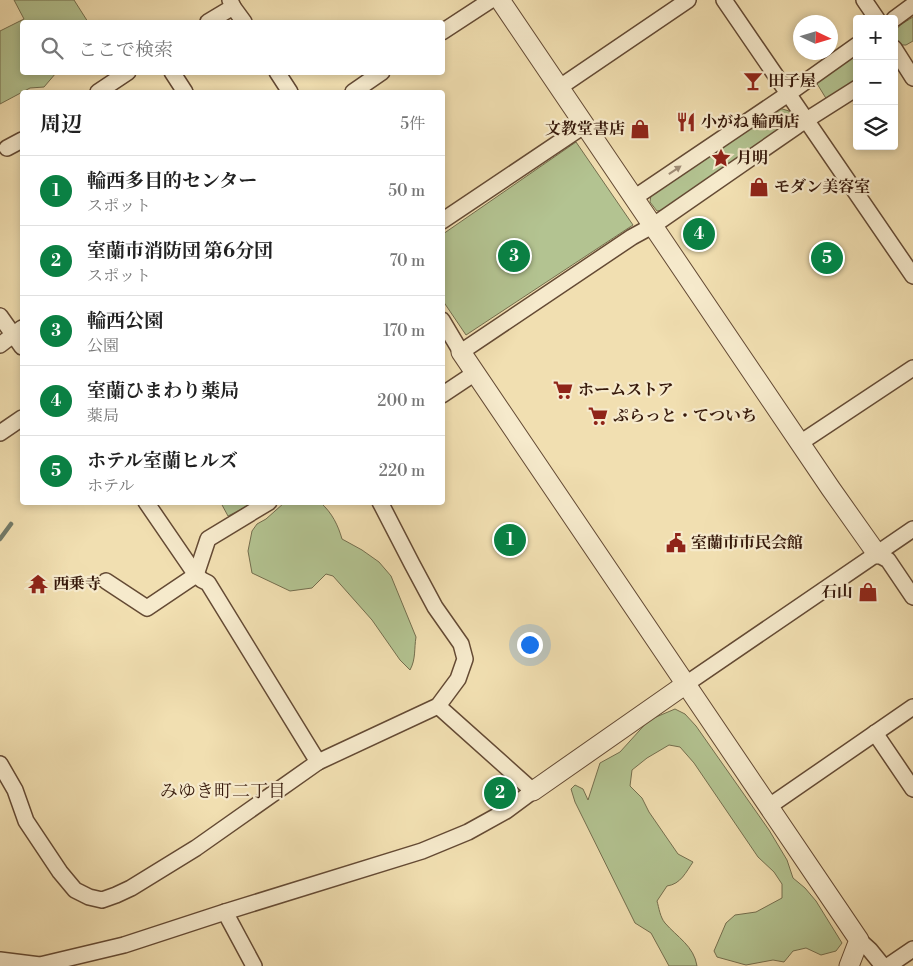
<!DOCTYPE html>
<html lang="ja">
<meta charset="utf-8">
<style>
body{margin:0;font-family:"Libre Bodoni","Noto Serif JP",serif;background:#f2f2f2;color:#222}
.controls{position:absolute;right:15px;top:15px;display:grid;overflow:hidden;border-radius:5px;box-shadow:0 2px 8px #0003}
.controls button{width:45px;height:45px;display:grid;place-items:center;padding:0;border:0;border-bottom:1px solid #e0e0e0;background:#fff;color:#222;font:25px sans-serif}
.compass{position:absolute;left:793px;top:15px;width:45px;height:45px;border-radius:50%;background:#fff;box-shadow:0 2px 8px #0003;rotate:94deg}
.you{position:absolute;left:529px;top:644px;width:18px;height:18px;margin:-12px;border:4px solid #fff;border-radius:50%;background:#1a73e8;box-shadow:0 0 0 8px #1a73e833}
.badge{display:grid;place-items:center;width:32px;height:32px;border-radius:50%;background:#0b8043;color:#fff;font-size:16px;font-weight:700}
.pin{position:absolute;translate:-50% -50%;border:2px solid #fff;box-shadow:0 1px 5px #0006}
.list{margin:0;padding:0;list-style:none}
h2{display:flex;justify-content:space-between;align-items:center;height:65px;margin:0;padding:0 20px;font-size:21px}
h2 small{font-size:16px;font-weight:400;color:#767676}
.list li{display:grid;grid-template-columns:32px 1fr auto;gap:15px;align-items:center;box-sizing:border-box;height:70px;padding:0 20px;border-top:1px solid #e0e0e0}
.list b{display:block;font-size:19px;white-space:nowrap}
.list p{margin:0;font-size:16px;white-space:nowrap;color:#767676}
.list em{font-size:16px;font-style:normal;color:#767676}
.icon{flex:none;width:28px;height:28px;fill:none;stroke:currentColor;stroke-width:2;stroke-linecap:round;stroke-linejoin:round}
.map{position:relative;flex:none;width:913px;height:966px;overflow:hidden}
.search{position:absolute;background:#fff;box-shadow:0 2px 8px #0003;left:20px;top:20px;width:425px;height:55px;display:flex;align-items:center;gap:12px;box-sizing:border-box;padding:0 18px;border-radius:5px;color:#767676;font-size:19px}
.panel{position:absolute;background:#fff;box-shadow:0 2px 8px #0003;left:20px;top:90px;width:425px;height:415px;border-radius:5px}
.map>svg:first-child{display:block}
.green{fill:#b3c391;stroke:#746e4e}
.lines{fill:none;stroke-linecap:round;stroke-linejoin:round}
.stream{stroke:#727b69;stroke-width:4.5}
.minor-casing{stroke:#644a34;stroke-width:18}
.tertiary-casing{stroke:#644a34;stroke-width:21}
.minor{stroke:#f6eacc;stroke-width:15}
.tertiary{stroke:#f6eacc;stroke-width:19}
.oneway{fill:#9f8c75}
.labels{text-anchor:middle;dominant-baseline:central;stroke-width:4.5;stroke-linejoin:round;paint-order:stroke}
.poi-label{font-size:16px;font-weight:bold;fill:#35180a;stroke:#f6eacc;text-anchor:start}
.neighbourhood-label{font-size:18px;fill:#35180a;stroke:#f6eacc}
</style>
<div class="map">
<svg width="913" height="966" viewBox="0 0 913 966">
<rect width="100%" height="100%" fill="#f1dfb1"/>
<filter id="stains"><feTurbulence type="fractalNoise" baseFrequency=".004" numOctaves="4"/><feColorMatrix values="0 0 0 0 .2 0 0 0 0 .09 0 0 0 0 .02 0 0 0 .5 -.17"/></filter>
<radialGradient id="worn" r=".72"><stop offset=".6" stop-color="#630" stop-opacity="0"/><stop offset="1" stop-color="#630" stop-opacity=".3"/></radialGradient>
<!-- green -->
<g class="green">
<polygon points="14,0 74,0 88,22 22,22 22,72 56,73 44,87 30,88 0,104 0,31 24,19"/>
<path d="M913,17v24l-7,4h-6l-6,-8c1,-11 10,-14 19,-20z"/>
<polygon points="857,55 857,79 827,100 816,82"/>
<polygon points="779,108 789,111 791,115 791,121 663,210 657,211 650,202 651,195"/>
<polygon points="576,142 633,225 466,335 443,301 443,234"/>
<polygon points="221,503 249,503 250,505 228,516"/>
<path d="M284,503h37c11,10 17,22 21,36l20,11 17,12 12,14 25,61c-2,12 0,22 -6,33l-10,-10 -28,-40 -39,-44 -7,-2 -14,14 -22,3 -38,-18 -4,-22 4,-20 5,-7 9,-5z"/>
<path d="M675,709l10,5 11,12 73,104 18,30 6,18 12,10 11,13 26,42 -6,8 -15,4 -15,-7 -13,3 -9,11 -11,-2 -27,5 -29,-8 -3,-6 12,-28 9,-8 21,-3 26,-14v-14l-8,-12 -16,-15 -64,-94 -14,-16 -11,-2 -22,13 -15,12 -2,16 12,12 7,14 29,42 15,8c-7,10 -12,22 -26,24l-10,15c2,7 3,16 8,22 12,14 29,23 32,43h-28l-18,-33 -16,-10 -60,-121 -4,-13 4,-4 8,4 5,11 12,-37 20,-11 29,-32z"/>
</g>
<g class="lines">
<!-- stream -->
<polyline class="stream" points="0,539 11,524"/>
<defs>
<g id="minor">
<polyline points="724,0 913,276"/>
<polyline points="864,0 877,19"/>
<polyline points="233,7 244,22"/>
<polyline points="894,19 913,5"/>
<polyline points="208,22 233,7 230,0"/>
<polyline points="442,32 491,0"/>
<polyline points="894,48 913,78"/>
<polyline points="172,72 185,92"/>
<polyline points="277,72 290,92"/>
<polyline points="560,87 688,0"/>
<polyline points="98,92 128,72"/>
<polyline points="353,92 382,72"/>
<polyline points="7,148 22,140"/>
<polyline points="634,198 788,94 857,45"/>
<polyline points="442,221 585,125"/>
<polyline points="0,316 22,347"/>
<polyline points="442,320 461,352 632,237 654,225 797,126 857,88"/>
<polyline points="0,345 22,328"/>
<polyline points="442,395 475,373"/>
<polyline points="0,433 22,418"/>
<polyline points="800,443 913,368"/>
<polyline points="146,502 196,575 202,580 208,583 318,762"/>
<polyline points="877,554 888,560 913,597"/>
<polyline points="106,581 147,608 196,575 208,539 269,502"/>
<polyline points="686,684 913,529"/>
<polyline points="875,733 913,789"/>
<polyline points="0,764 15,790 26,821 60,872 75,890 89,897 102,900 116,895 131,888 196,848 318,762 438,706 458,679 465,659 461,644 435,607 412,564 380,502"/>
<polyline points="768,807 913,707"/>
<polyline points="225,912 254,966"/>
<polyline points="859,940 870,950 883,966"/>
<polyline points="0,960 40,965 124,945 225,912 422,851 468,832 506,811 533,791 438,706"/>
<polyline points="888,966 913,949"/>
</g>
<g id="tertiary">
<polyline points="500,0 831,489 877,554"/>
<polyline points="461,352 859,940 849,966"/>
<polyline points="533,791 686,684"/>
</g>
</defs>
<!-- minor casing -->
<use href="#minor" class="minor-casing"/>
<!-- tertiary casing -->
<use href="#tertiary" class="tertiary-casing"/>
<!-- minor -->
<use href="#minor" class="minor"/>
<!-- tertiary -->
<use href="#tertiary" class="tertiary"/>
</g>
<!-- one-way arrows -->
<defs><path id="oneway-solid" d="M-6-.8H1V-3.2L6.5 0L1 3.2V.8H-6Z" transform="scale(1.25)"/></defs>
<use class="oneway" href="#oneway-solid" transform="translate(675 170) rotate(-34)"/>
<!-- icons -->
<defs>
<symbol id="bar-bare" viewBox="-9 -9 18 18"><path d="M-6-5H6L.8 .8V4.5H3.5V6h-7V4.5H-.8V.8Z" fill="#8f2418" stroke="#f6eacc" stroke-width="2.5" paint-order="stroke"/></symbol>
<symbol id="restaurant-bare" viewBox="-9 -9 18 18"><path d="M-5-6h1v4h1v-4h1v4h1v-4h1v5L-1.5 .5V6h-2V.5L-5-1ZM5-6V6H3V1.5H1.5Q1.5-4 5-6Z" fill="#8f2418" stroke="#f6eacc" stroke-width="2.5" paint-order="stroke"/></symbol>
<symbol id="shop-bare" viewBox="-9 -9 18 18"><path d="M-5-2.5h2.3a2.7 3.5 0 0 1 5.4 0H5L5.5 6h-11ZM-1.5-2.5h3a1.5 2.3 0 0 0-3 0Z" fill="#8f2418" stroke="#f6eacc" stroke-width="2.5" paint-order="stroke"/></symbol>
<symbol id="sight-bare" viewBox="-9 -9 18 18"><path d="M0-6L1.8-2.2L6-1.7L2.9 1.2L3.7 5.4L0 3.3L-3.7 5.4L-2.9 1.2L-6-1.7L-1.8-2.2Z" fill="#8f2418" stroke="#f6eacc" stroke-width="2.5" paint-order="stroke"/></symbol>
<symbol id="supermarket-bare" viewBox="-9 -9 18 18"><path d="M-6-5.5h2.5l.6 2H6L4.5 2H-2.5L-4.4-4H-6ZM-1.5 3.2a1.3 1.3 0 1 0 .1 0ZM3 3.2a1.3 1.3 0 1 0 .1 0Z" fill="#8f2418" stroke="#f6eacc" stroke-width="2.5" paint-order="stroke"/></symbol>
<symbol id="civic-bare" viewBox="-9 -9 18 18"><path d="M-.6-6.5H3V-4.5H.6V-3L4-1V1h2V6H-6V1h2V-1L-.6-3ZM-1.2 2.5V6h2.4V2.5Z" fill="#8f2418" stroke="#f6eacc" stroke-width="2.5" paint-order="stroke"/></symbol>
<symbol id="temple-bare" viewBox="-9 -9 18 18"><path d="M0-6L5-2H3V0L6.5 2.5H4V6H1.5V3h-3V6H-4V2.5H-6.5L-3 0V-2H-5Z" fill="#8f2418" stroke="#f6eacc" stroke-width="2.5" paint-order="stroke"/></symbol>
</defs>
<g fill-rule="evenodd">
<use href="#bar-bare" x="739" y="67" width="28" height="28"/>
<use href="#restaurant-bare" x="672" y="108" width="28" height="28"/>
<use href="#shop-bare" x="626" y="115" width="28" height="28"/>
<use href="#sight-bare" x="707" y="144" width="28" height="28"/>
<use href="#shop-bare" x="745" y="173" width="28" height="28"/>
<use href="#supermarket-bare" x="549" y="376" width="28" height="28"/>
<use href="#supermarket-bare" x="584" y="402" width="28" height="28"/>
<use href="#civic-bare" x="662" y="529" width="28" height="28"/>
<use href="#temple-bare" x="24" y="570" width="28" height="28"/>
<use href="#shop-bare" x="854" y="578" width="28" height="28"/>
</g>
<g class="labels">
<!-- poi labels -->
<g class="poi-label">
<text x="768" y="81">田子屋</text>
<text x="701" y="122">小がね 輪西店</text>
<text x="625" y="129" text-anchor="end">文教堂書店</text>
<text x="736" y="158">月明</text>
<text x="774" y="187">モダン美容室</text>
<text x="578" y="390">ホームストア</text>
<text x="613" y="416">ぷらっと・てついち</text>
<text x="691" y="543">室蘭市市民会館</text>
<text x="53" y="584">西乗寺</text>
<text x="853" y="592" text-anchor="end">石山</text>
</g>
<!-- neighbourhood labels -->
<g class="neighbourhood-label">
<text x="223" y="791">みゆき町二丁目</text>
</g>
</g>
<rect width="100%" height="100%" filter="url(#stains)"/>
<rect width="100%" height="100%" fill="url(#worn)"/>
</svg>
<div class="controls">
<button>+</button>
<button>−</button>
<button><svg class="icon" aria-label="layers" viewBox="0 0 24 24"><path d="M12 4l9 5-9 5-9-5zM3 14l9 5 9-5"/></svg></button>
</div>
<svg class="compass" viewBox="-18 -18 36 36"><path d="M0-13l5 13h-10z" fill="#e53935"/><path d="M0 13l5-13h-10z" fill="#767676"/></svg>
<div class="you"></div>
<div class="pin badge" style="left:510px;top:540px">1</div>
<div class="pin badge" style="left:500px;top:793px">2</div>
<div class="pin badge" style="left:514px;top:256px">3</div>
<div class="pin badge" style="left:699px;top:234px">4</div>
<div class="pin badge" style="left:827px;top:258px">5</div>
<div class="search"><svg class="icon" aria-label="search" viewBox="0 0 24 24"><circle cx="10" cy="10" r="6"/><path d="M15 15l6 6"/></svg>ここで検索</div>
<section class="panel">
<h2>周辺<small>5件</small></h2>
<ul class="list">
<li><span class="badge">1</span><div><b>輪西多目的センター</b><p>スポット</p></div><em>50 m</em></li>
<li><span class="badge">2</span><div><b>室蘭市消防団 第6分団</b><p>スポット</p></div><em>70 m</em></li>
<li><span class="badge">3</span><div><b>輪西公園</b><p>公園</p></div><em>170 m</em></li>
<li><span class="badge">4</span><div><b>室蘭ひまわり薬局</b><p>薬局</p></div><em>200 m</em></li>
<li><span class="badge">5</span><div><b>ホテル室蘭ヒルズ</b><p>ホテル</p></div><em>220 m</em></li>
</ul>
</section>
</div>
